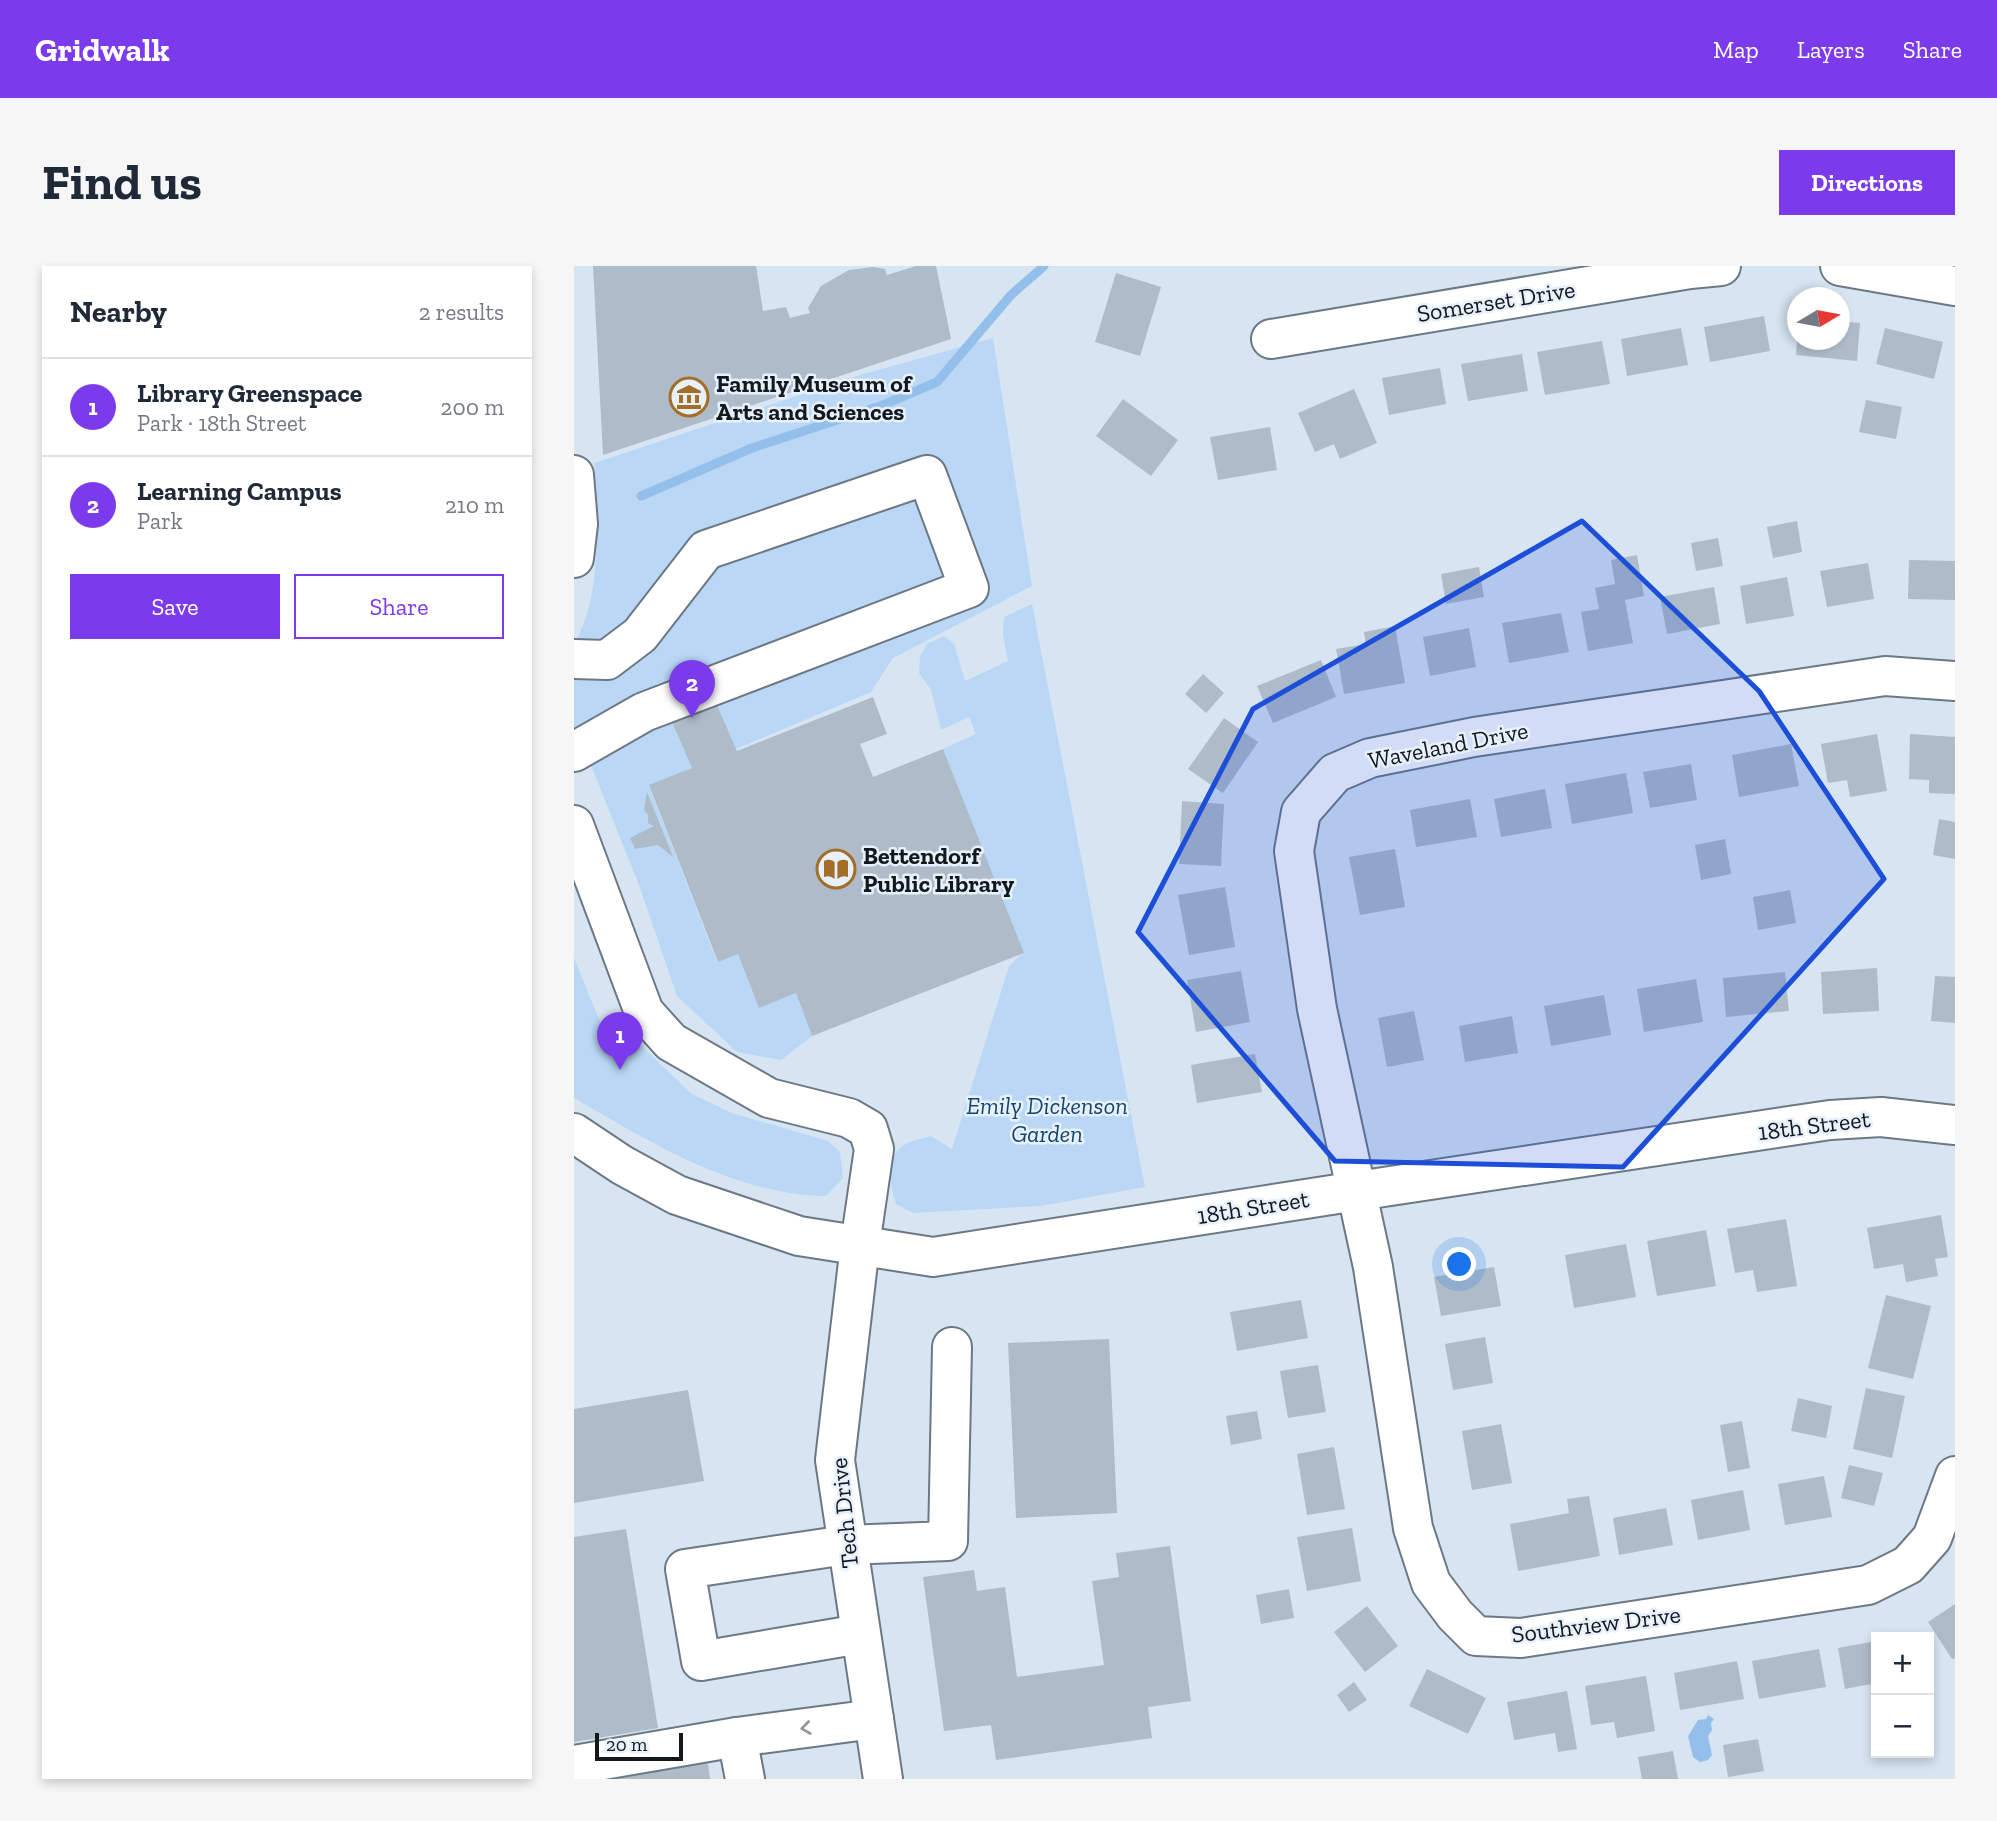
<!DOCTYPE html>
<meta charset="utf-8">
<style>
body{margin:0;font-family:"Zilla Slab",serif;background:#f6f6f7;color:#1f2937}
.controls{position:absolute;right:21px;bottom:21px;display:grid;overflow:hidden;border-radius:0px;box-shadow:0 4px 10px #0003}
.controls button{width:63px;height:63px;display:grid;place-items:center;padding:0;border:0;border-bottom:2px solid #e0e1e3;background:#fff;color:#1f2937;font:35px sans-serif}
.compass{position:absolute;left:1213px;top:21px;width:63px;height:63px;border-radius:50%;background:#fff;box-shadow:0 4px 10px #0003;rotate:80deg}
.scale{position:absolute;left:21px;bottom:18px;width:88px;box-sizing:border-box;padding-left:7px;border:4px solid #13181d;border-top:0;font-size:19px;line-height:24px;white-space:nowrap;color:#13181d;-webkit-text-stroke:5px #e7f1fc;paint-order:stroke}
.you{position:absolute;left:886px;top:999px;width:24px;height:24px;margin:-18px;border:5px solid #fff;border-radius:50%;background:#1a73e8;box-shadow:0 0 0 10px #1a73e833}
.badge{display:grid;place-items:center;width:46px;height:46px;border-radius:50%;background:#7c3aed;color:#fff;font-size:23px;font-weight:700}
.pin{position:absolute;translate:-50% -58px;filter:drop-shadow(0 2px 4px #0008)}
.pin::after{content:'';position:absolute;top:37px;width:24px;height:21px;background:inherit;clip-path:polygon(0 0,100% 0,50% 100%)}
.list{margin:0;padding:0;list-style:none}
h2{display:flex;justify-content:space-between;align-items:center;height:91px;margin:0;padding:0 28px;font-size:30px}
h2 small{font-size:23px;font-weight:400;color:#747a83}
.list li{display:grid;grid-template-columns:46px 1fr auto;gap:21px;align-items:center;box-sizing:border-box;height:98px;padding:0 28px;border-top:2px solid #e0e1e3}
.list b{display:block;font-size:26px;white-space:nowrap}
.list p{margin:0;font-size:23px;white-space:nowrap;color:#747a83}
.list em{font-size:23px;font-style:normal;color:#747a83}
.actions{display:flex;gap:14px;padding:21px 28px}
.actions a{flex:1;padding:16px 0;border:2px solid #7c3aed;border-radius:0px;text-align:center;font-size:24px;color:#7c3aed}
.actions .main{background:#7c3aed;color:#fff}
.map{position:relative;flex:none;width:1381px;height:1513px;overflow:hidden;border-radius:0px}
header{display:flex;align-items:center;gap:42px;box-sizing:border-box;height:98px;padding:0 35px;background:#7c3aed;color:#fff}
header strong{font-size:33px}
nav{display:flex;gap:38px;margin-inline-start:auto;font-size:24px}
.intro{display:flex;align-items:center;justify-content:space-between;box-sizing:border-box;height:168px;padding:0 42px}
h1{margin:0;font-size:49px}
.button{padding:18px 32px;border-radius:0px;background:#7c3aed;color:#fff;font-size:24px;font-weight:700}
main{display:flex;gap:42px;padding:0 42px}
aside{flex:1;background:#fff;border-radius:0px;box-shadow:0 4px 10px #0003}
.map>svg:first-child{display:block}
.green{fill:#bad8f6}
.water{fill:#94bfea}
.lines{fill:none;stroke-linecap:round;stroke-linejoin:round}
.stream{stroke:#94bfea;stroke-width:9}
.building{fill:#aebbc8}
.minor-casing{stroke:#6c7884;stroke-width:42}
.minor{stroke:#fff;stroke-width:38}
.oneway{stroke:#959799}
.marked{fill:#1d4ed8;fill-opacity:0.2;stroke:#1d4ed8;stroke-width:5;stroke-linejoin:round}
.labels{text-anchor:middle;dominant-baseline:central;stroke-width:5;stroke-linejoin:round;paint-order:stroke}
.street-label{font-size:24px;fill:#13181d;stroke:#e7f1fc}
.poi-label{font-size:24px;font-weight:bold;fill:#13181d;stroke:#e7f1fc;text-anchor:start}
.park-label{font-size:24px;font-style:italic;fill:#16446d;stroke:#e7f1fc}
</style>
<header>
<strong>Gridwalk</strong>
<nav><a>Map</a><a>Layers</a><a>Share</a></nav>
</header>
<div class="intro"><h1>Find us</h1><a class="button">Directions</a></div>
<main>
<aside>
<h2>Nearby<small>2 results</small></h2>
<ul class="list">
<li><span class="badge">1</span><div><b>Library Greenspace</b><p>Park · 18th Street</p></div><em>200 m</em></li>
<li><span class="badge">2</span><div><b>Learning Campus</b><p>Park</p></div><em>210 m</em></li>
</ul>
<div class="actions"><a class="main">Save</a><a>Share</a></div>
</aside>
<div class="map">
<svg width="1381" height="1513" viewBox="0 0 1381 1513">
<rect width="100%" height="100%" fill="#d7e5f2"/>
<!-- green -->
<g class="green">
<path d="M419,72l39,248 -139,72 -22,34 -222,94 68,176 21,-8 21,53 37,-14 16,43 -31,24 -44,-8 -60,-56 -38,-111 -51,-127 -14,-15v-99c29,-48 23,-126 20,-181l266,-88z"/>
<path d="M458,338l113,583 -104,19 -128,7 -17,-9c-5,-17 -11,-41 3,-55 6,-7 22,-10 32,-13l21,13 57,-183 14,-13 -80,-204 33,-15 -7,-17 -28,13 -10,-40 -12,-17 1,-17 7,-12 17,-8 10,8 11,37 43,-20 -5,-26 1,-18z"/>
<path d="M0,692l36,88 22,-9 60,57 40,19 96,28 12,11 3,26 -17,18c-94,-2 -174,-53 -252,-98z"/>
</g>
<!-- water -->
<polygon class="water" points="1134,1449 1140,1453 1137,1457 1138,1464 1134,1470 1138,1489 1134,1494 1126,1496 1119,1491 1114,1470 1124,1454 1132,1453"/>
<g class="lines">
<!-- stream -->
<polyline class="stream" points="67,230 178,182 309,139 363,116 437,29 470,0"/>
</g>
<!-- building -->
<g class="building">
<polygon points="19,0 182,0 189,45 212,41 216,52 236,47 234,42 247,20 275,4 299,1 311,3 313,9 342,0 362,0 377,73 29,189"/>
<polygon points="542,7 587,21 566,90 521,76"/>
<polygon points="1190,50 1196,85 1136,96 1130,61"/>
<polygon points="1266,55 1286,57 1283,95 1222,89 1223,74 1266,74"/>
<polygon points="1107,62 1114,99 1053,110 1047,73"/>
<polygon points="1311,62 1369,76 1360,113 1302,98"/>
<polygon points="1028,75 1036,118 971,129 963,86"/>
<polygon points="948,88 954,125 894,135 887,98"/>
<polygon points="866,102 872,138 815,149 808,112"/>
<polygon points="780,123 803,177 766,193 760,178 741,186 724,147"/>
<polygon points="549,133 604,174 577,210 522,170"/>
<polygon points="1292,134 1328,141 1322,173 1285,166"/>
<polygon points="696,161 703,204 644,214 636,171"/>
<polygon points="1223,255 1228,286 1199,292 1193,261"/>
<polygon points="1144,272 1149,300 1122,305 1117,277"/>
<polygon points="1063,289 1070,330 1051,334 1059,377 1014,385 1007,346 1025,343 1021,322 1041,318 1037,294"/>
<polygon points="1335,294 1381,295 1381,334 1334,333"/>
<polygon points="1294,297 1300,333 1253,341 1246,305"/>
<polygon points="905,301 910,331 872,338 867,308"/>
<polygon points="1213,311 1220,350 1172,358 1166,320"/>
<polygon points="1140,321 1146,358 1093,368 1086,331"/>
<polygon points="987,347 995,386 935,397 928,357"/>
<polygon points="821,360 831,417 770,428 762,383 792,378 790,366"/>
<polygon points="895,362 902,401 856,410 849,371"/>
<polygon points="747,394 762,431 699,457 683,420"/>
<polygon points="629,408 650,427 632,447 611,428"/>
<polygon points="138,428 163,485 299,431 313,468 286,478 299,511 369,483 450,687 238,770 222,727 185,742 164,688 144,696 75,519 118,502 96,451"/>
<polygon points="650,452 684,476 649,527 614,503"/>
<polygon points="1303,468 1313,525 1276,531 1273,514 1254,517 1247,478"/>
<polygon points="1336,468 1381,471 1381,528 1355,527 1355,514 1335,513"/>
<polygon points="1217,478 1225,520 1165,531 1158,489"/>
<polygon points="1117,498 1123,534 1076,542 1069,506"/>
<polygon points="1052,507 1059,547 998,558 991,518"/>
<polygon points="971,523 978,562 927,571 920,533"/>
<polygon points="73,526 99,591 84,579 61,583 56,572 80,560 74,557 74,549 70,544"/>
<polygon points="896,533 903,571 842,581 836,544"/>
<polygon points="608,535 650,538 647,600 605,598"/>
<polygon points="1365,553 1381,556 1381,593 1359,589"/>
<polygon points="1151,573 1157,608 1127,614 1121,579"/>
<polygon points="821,583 831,641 786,649 775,591"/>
<polygon points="651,621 661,681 615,689 604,629"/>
<polygon points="1216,624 1222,657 1184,664 1179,631"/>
<polygon points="1303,702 1305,745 1249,748 1247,706"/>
<polygon points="667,705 676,756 622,766 613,714"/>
<polygon points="1211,706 1215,745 1152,751 1149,712"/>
<polygon points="1361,710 1381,711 1381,757 1357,755"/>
<polygon points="1122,713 1129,756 1070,766 1063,723"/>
<polygon points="1030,729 1037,769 977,780 970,740"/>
<polygon points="840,745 850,794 813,801 804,752"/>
<polygon points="938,750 944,787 891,796 885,760"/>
<polygon points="681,788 688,826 623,837 617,799"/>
<polygon points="1367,949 1374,991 1361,993 1364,1010 1332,1016 1329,998 1300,1003 1293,962"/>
<polygon points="1212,953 1223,1020 1183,1026 1179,1004 1161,1007 1153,963"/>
<polygon points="1132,964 1142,1020 1083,1030 1073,975"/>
<polygon points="1052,978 1062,1031 1000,1042 991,989"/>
<polygon points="920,1001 927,1040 867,1050 860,1011"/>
<polygon points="1312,1029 1357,1040 1339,1113 1294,1102"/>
<polygon points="727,1034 734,1072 663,1085 656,1046"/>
<polygon points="911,1071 919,1117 879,1124 871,1078"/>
<polygon points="535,1073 543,1247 442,1252 434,1077"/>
<polygon points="744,1099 752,1146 714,1152 706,1105"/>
<polygon points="1292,1122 1331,1130 1318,1192 1279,1183"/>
<polygon points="114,1124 130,1215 0,1237 0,1143"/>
<polygon points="1224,1132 1258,1140 1252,1172 1217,1165"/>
<polygon points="683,1145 688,1173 657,1179 652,1150"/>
<polygon points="1168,1155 1176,1202 1154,1206 1146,1159"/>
<polygon points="927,1158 938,1217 898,1224 888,1165"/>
<polygon points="760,1181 771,1243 733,1249 723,1188"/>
<polygon points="1275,1199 1309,1207 1300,1240 1267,1232"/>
<polygon points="1250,1210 1258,1251 1211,1259 1204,1218"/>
<polygon points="1169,1224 1176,1264 1124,1274 1117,1234"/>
<polygon points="1015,1230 1026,1290 944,1305 936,1258 995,1247 993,1233"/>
<polygon points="1092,1242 1099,1279 1045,1289 1039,1252"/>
<polygon points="778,1262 787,1315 733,1325 723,1271"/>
<polygon points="52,1263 84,1462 0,1476 0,1271"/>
<polygon points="596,1280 617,1435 574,1441 578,1472 422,1494 417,1459 370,1465 349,1311 400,1304 403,1325 431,1321 443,1411 530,1399 518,1315 545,1311 542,1287"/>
<polygon points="715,1323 720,1352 687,1358 682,1329"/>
<polygon points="1381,1338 1381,1392 1378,1393 1354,1356"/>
<polygon points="793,1340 824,1380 791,1406 760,1366"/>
<polygon points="1302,1375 1302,1417 1271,1423 1264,1382"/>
<polygon points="1245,1383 1252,1421 1185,1433 1178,1395"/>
<polygon points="1163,1395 1170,1433 1106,1444 1100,1407"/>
<polygon points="853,1403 912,1432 894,1468 835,1440"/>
<polygon points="1072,1410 1081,1465 1043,1472 1040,1456 1017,1459 1011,1420"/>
<polygon points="780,1416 793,1434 775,1446 763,1429"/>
<polygon points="993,1425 1003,1483 984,1486 981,1467 940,1474 933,1436"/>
<polygon points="1184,1473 1190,1505 1154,1511 1149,1479"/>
<polygon points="1099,1485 1104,1513 1068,1513 1064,1491"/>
<polygon points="133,1490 136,1513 45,1513 43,1504"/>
</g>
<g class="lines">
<defs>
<g id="minor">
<polyline points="1266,0 1381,20"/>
<polyline points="697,73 1116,3 1147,0"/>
<polyline points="0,209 4,258 0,292"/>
<polyline points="0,393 33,394 66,369 132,284 353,209 395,322 70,446 0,486"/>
<polyline points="1381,415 1311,410 900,471 796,492 761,507 727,546 720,585 743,743 799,1001 839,1262 857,1317 881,1349 902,1370 947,1372 1294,1319 1334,1299 1358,1272 1381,1210"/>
<polyline points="0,559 70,746 97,776 195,832 275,852 294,863 300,883 286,979 261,1194 309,1513"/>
<polyline points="0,867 48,899 103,929 225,970 359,991 783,925 1256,854 1307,851 1381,859"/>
<polyline points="286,1368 127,1395 111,1303 272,1279 374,1275 378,1081"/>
<polyline points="163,1471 171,1513"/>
<polyline points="0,1499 163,1471 300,1453"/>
</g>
</defs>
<!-- minor casing -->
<use href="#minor" class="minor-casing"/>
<!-- minor -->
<use href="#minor" class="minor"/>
</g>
<!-- one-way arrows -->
<defs><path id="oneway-chevron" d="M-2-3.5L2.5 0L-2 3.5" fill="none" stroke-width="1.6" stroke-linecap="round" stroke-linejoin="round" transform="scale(1.75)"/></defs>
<use class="oneway" href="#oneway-chevron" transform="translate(232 1462) rotate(172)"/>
<!-- marked area -->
<path class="marked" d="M1008,255l177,170 125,188 -261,288 -288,-6 -197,-229 115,-223z"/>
<!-- icons -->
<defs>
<symbol id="museum-ring" viewBox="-11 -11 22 22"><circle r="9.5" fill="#e7f1fc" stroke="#a46e28" stroke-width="1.5"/><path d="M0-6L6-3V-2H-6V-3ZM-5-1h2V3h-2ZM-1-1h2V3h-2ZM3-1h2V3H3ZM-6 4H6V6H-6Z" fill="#a46e28"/></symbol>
<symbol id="library-ring" viewBox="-11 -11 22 22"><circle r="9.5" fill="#e7f1fc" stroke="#a46e28" stroke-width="1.5"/><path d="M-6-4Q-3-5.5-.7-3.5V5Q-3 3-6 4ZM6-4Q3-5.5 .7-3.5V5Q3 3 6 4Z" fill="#a46e28"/></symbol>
</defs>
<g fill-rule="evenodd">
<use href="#museum-ring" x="93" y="109" width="44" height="44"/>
<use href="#library-ring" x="240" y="581" width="44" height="44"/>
</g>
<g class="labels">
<!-- street labels -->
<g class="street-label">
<text transform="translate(922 35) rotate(-9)">Somerset Drive</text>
<text transform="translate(874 479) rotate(-11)">Waveland Drive</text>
<text transform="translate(1240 859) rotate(-7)">18th Street</text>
<text transform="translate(679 941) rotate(-9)">18th Street</text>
<text transform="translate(270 1247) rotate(-96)">Tech Drive</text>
<text transform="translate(1022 1358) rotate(-7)">Southview Drive</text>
</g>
<!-- poi labels -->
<g class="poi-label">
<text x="142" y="117">Family Museum of<tspan x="142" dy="28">Arts and Sciences</tspan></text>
<text x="289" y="589">Bettendorf<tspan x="289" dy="28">Public Library</tspan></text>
</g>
<!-- park labels -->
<g class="park-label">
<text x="473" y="839">Emily Dickenson<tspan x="473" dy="28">Garden</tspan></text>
</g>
</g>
</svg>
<div class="controls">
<button>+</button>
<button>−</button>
</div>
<svg class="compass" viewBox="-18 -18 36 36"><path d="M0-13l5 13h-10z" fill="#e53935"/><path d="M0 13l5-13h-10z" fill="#747a83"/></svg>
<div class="scale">20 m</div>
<div class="you"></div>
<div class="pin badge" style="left:46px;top:804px">1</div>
<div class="pin badge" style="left:118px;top:452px">2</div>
</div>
</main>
